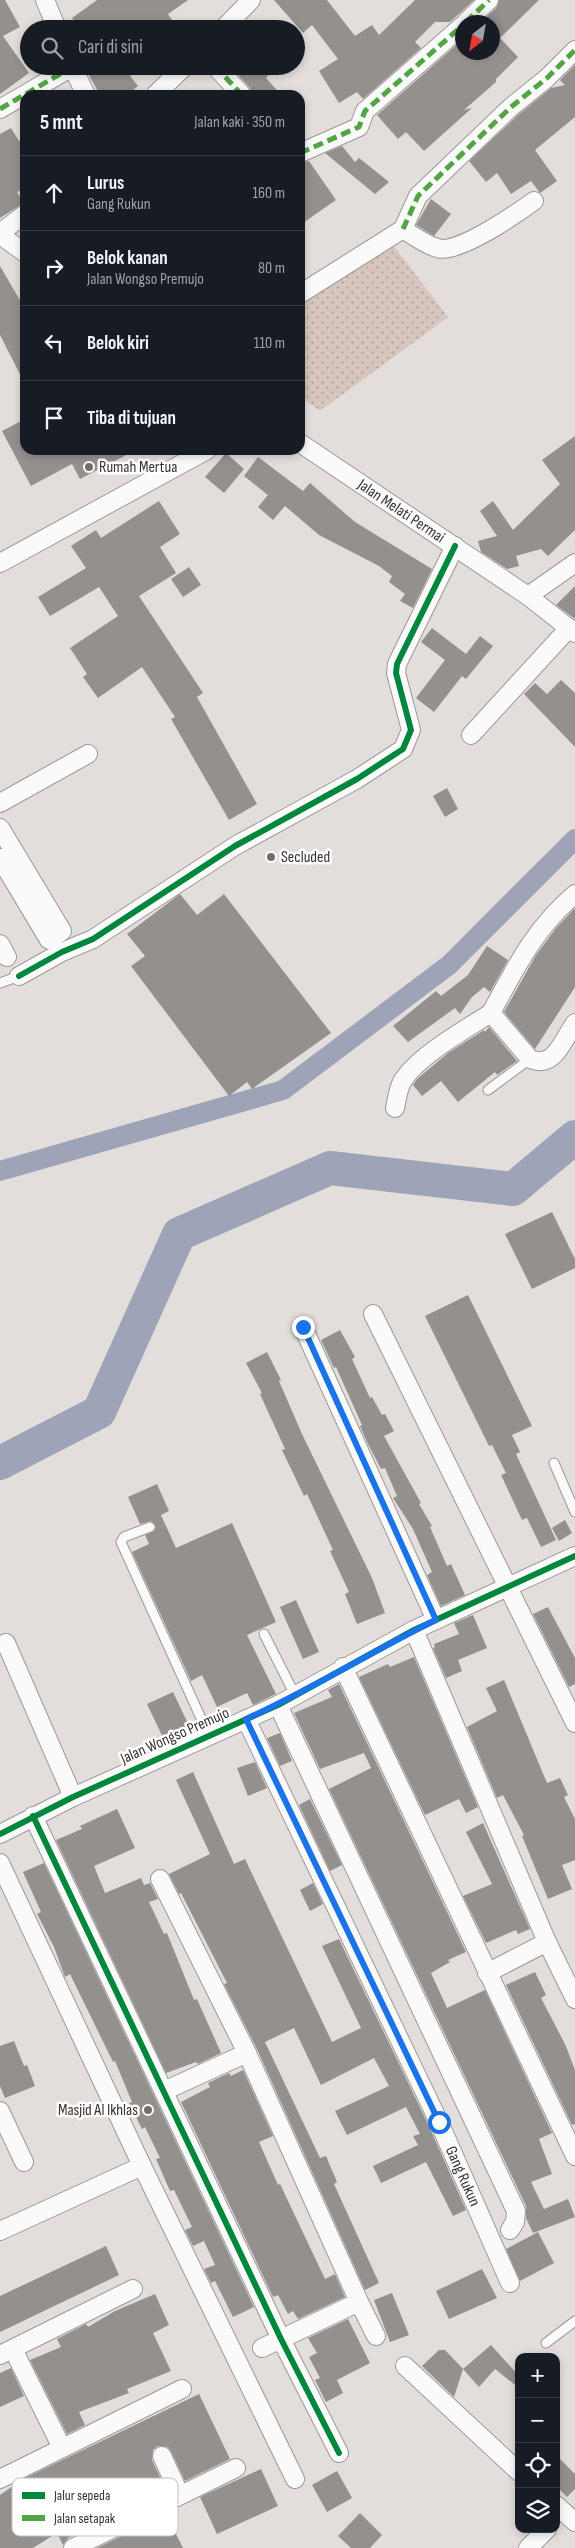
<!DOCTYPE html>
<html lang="id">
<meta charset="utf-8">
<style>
body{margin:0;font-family:"Sofia Sans Condensed",sans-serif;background:#242831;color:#f1f3f6}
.controls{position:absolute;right:15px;bottom:15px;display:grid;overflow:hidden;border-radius:10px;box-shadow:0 2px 8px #0003}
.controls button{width:45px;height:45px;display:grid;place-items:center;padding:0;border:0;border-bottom:1px solid #363941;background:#171b24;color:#f1f3f6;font:25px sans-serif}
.compass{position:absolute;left:455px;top:15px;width:45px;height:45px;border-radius:50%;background:#171b24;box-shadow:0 2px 8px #0003;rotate:211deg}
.stop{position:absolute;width:15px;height:15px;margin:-11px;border:4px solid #1a73e8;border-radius:50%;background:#fff}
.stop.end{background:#1a73e8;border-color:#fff;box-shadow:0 1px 5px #0008}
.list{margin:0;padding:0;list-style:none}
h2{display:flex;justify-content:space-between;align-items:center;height:65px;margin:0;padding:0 20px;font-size:21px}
h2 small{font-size:16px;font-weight:400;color:#9ea1a6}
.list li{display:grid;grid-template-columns:32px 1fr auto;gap:15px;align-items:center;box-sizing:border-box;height:75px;padding:0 20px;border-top:1px solid #363941}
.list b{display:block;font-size:19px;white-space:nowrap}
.list p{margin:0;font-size:16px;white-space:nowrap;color:#9ea1a6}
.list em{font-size:16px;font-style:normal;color:#9ea1a6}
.icon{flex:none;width:28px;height:28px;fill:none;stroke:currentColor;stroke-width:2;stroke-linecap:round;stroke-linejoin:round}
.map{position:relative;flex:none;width:575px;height:2548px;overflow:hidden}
.search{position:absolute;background:#171b24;box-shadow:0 2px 8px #0003;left:20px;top:20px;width:285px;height:55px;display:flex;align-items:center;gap:12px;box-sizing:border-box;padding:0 18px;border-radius:28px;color:#9ea1a6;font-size:19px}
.panel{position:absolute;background:#171b24;box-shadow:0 2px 8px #0003;left:20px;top:90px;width:285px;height:365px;border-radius:15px}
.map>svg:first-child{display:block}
.grass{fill:url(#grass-dots)}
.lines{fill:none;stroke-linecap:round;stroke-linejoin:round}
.canal{stroke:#9ea4b7;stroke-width:20}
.river{stroke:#9ea4b7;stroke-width:34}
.building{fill:#94908e}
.service-casing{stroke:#9c9897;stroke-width:11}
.minor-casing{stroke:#9c9897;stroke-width:20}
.service{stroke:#fbfafa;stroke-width:9}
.minor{stroke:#fbfafa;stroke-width:18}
.quiet{stroke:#53a544;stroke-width:5;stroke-dasharray:10 5;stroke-linecap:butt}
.cycleway-casing{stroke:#fff;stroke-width:9}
.cycleway{stroke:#00873e;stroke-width:6}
.route{stroke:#1a73e8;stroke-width:6}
.poi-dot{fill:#726e6c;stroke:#fff;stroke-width:2}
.labels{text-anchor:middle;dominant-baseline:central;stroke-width:5;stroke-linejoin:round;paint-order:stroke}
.poi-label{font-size:16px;fill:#353230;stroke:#fff;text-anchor:start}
.street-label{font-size:16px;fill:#353230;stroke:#fff}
.key{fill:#fff;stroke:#c2c2c1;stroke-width:1}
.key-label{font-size:14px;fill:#353230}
</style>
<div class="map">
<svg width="575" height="2548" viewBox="0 0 575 2548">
<defs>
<pattern id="grass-dots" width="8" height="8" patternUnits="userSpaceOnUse" patternTransform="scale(1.25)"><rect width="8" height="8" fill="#d6c6be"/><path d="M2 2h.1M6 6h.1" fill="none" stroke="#aea19b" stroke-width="1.8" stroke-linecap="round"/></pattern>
</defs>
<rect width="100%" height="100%" fill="#e3dedc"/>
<!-- grass -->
<polygon class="grass" points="390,241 448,317 320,411 300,396 300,297"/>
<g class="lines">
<!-- canal -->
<polyline class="canal" points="0,1171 283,1090 449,965 575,839"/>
<!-- river -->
<polyline class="river" points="0,1463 99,1412 179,1234 330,1168 513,1189 575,1137"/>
</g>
<!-- building -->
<g class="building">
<polygon points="0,0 5,0 20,27 3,36 29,73 0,94"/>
<polygon points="97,0 188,0 168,14 178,29 80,29 72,18"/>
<polygon points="274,0 327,0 355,36 372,25 379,35 415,0 474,0 450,22 435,22 415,42 421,48 363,99 357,92 339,103 319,71 338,59 312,25 303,33"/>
<polygon points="499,0 539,0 500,38 518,57 496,79 496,82 464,110 472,108 424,151 406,132 398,139 377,115 462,40 462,52 492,52 492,22 481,22 496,8"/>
<polygon points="575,65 575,117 535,150 557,181 540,193 531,181 511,194 497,173 486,182 469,161 518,115 551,88 565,85 560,80"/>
<polygon points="84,66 142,66 130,76 138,86 127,95 100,95"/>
<polygon points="230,66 276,66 266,78 281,95 252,95 250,88"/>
<polygon points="11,128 19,141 25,137 25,188 17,192 24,203 0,218 0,134"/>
<polygon points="342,146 355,162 359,158 389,182 375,194 325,153"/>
<polygon points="309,161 336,200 300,225 300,163"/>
<polygon points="431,199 451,214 434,236 416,225"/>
<polygon points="0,266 25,309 25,384 0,335"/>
<polygon points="25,419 25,450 136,450 80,479 72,464 31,486 2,431"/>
<polygon points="575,436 575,530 548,556 541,549 516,556 519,566 507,569 481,552 478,541 497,536 480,511 493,501 513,530 560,484 542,460"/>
<polygon points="226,453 244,469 224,493 205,477"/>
<polygon points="258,457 303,491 310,483 355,522 432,569 413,608 400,601 405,594 389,582 392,576 379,566 319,535 285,506 273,520 258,507 268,495 244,476"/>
<polygon points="159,501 180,534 160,547 176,573 139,596 203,693 197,697 257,804 229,820 171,719 175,717 142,667 98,698 83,677 87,674 70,648 118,616 99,587 50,616 38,597 86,568 71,546 96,530 101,538"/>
<polygon points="189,567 201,585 183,597 171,579"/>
<polygon points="575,586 575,619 556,605"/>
<polygon points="432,628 466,654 480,636 493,646 466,679 462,676 434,712 416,698 445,660 421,642"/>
<polygon points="561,680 575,693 575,747 524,694 535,683 547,694"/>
<polygon points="447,788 458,809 445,817 433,796"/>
<polygon points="180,894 197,915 224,894 331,1033 252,1089 247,1082 229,1096 131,966 145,956 127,934"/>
<polygon points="575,908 575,987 535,1049 504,1012 536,955 556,928"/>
<polygon points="487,946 508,960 490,992 484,987 472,997 460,1014 455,1008 408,1042 393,1026 436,991 441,996 468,975"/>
<polygon points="489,1027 517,1061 497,1075 495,1072 458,1102 441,1081 422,1096 413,1085 417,1079 448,1053 484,1030 485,1032"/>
<polygon points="552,1212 575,1259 575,1268 532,1289 505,1234"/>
<polygon points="468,1295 532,1426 512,1435 520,1452 516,1454 556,1540 541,1547 527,1518 522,1520 501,1475 506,1473 492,1445 489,1446 425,1316"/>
<polygon points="340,1330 355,1357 352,1359 370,1398 372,1397 382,1415 385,1414 394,1431 384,1436 421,1503 419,1504 432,1526 430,1527 447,1566 451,1564 465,1595 441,1606 427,1575 432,1572 413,1529 393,1498 397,1496 385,1468 381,1469 368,1444 360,1426 362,1425 336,1367 334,1368 321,1340"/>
<polygon points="267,1352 281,1380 279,1381 302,1434 372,1578 385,1613 357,1624 345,1594 349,1592 330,1551 333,1550 307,1494 304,1496 282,1450 285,1449 260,1394 262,1393 246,1363"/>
<polygon points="157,1484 169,1511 161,1515 176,1548 232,1523 276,1622 247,1635 276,1694 253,1705 247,1693 217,1707 202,1675 191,1681 132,1552 149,1544 145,1535 154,1531 156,1527 151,1521 140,1524 128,1497"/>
<polygon points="565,1520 572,1533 559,1541 552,1528"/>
<polygon points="296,1600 319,1652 303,1659 280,1607"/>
<polygon points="548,1607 575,1658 575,1684 569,1687 533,1614"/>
<polygon points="473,1615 487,1648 458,1660 462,1671 446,1678 433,1648 435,1647 434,1644 459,1634 454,1623"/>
<polygon points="414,1657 478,1807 466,1813 459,1799 425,1815 359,1677 388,1664 390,1667"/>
<polygon points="504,1680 547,1783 560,1778 568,1795 564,1797 575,1819 575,1860 562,1865 572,1889 548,1899 522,1836 524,1835 503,1795 497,1798 467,1727 497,1711 486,1688"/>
<polygon points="339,1684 466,1952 448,1960 450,1962 431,1973 447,2008 485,1990 552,2133 539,2139 552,2174 531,2182 544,2209 568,2199 575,2217 533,2233 526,2218 526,2206 329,1789 371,1768 364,1753 320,1769 294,1713 332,1697 328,1690"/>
<polygon points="173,1692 192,1732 166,1744 147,1704"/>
<polygon points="280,1733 292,1761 280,1766 267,1738"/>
<polygon points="255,1762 267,1788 248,1796 237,1768"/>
<polygon points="193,1772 234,1864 245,1859 332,2042 361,2028 322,1946 339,1939 429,2126 466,2210 453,2216 426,2162 381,2183 373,2166 418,2145 413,2136 420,2134 406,2107 347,2135 335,2111 389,2086 374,2058 321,2085 294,2028 265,2042 320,2158 326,2156 337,2182 334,2184 379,2283 365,2290 257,2049 224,1984 227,1983 181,1893 179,1894 169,1874 210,1854 176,1780"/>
<polygon points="310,1799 342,1865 330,1871 299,1805"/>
<polygon points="117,1809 135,1848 94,1866 105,1893 141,1878 144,1885 150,1883 158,1899 149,1902 164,1934 167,1933 194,2000 197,1999 221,2053 198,2064 196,2062 166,2073 56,1840 82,1829 80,1826"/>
<polygon points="483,1823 530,1929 518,1934 516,1930 486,1943 463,1896 492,1884 466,1832"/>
<polygon points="44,1863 254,2307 233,2317 215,2281 211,2283 204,2269 215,2265 204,2241 193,2246 185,2230 192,2227 174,2190 170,2191 156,2159 160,2158 145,2127 142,2129 129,2103 132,2102 115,2061 113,2062 70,1974 65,1977 54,1947 37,1914 41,1912 23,1872"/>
<polygon points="313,1883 323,1904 310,1911 300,1890"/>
<polygon points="535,1972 546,1995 541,1998 565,2044 575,2070 575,2124 572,2125 506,1985"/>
<polygon points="14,2041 24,2066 27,2065 35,2086 5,2098 0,2086 0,2046"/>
<polygon points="243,2070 273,2136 259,2142 278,2185 280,2184 325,2279 335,2274 345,2297 298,2319 293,2311 288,2314 278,2295 273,2297 181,2102 210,2087 208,2083 229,2073 231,2076"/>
<polygon points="538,2232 554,2263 520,2281 506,2249"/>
<polygon points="106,2246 119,2275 0,2332 0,2296"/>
<polygon points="482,2269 497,2298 449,2319 436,2291"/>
<polygon points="392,2293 409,2335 390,2342 374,2300"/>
<polygon points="155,2294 169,2325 153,2333 171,2371 127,2389 129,2393 79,2412 85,2425 67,2434 30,2360 61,2347 57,2339 86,2324 88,2327 115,2311"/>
<polygon points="348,2319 370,2363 337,2380 343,2393 326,2402 315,2380 320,2378 309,2357 317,2353 308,2338"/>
<polygon points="491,2345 519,2376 519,2388 495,2369 479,2387 463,2369"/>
<polygon points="439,2350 445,2350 463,2369 454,2397 422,2366"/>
<polygon points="11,2368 24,2396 0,2407 0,2373"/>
<polygon points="199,2394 230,2459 185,2481 171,2451 168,2447 158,2446 153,2450 152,2460 166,2490 68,2538 63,2545 57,2533 33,2548 0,2548 0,2495 23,2479"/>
<polygon points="556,2455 575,2474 575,2489 567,2497 556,2486"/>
<polygon points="261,2469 278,2506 217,2534 200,2497"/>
<polygon points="337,2471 352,2498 327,2512 312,2485"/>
<polygon points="360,2513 382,2535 370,2548 351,2548 338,2536"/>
<polygon points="166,2514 183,2548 97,2548"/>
</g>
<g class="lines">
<defs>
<g id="service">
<polyline points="0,983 19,976"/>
<polyline points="488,1090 530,1059"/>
<polyline points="554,1463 575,1512"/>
<polyline points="150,1527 124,1537 121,1542 209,1736"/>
<polyline points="264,1634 295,1695"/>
<polyline points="546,2343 575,2321"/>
</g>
<g id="minor">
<polyline points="45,0 57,29"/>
<polyline points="466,22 489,0"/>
<polyline points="223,29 251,0"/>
<polyline points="72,66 86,95"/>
<polyline points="215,66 242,95"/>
<polyline points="155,95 185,66"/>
<polyline points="0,109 72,67"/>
<polyline points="300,153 359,127 365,111 462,26"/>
<path d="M403,229c10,7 22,15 34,19 20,7 79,-34 97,-47"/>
<polyline points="0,233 25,214"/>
<polyline points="0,235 25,253"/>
<polyline points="300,294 403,229 418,196 511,107 547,78 575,50"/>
<path id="s1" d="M300,443l228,153 47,37"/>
<polyline points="0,563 207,450"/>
<polyline points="528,596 575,563"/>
<polyline points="471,735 569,628"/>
<polyline points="0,803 88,754"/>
<polyline points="0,828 62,931 49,940 0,858"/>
<path d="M575,894c-41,35 -59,73 -84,119l39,46c25,10 32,-18 45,-36"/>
<polyline points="0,944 7,957"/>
<polyline points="19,976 62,952 93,939 235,846 357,779 403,749 411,730 396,673 397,664 455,546"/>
<path d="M395,1108c2,-9 3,-19 7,-26 14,-25 64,-53 89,-69"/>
<polyline points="373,1314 575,1723"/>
<polyline points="303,1327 436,1620"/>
<polyline points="414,1630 547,1942 575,1999"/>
<polyline points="6,1643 73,1797"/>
<polyline points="343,1667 575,2156"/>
<polyline points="278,1705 516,2211 515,2222 510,2230"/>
<path id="s2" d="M246,1719l193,403 71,161"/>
<polyline points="33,1816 281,2339 339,2453"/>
<polyline points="0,1834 73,1797 278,1705 414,1630 575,1556"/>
<polyline points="0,1863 142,2166 295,2479"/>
<polyline points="160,1879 247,2053 359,2302 376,2336"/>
<polyline points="487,1973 547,1942"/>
<polyline points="164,2091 247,2053"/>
<polyline points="0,2111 24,2162"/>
<polyline points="0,2231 142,2166"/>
<polyline points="262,2348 359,2302"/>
<polyline points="13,2349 62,2448"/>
<polyline points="0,2355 133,2289"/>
<polyline points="405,2366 519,2472"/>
<polyline points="162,2456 180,2495"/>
<polyline points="0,2479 182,2389"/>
<polyline points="556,2505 575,2522"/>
<polyline points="73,2548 236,2468"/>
<polyline points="528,2548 547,2529"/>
</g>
</defs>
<!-- service casing -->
<use href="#service" class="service-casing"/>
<!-- minor casing -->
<use href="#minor" class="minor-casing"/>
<!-- service -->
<use href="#service" class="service"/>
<!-- minor -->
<use href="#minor" class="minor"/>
<!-- quiet -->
<g class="quiet">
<polyline points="466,22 489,0"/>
<polyline points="215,66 242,95"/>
<polyline points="0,109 72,67"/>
<polyline points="300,153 359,127 365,111 462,26"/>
<polyline points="403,229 418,196 511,107 547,78 575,50"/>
</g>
<defs>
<g id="cycleway">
<polyline points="19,976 62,952 93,939 235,846 357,779 403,749 411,730 396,673 397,664 455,546"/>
<polyline points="33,1816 281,2339 339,2453"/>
<polyline points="0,1834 73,1797 278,1705 414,1630 575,1556"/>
</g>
</defs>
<!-- cycleway casing -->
<use href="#cycleway" class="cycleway-casing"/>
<!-- cycleway -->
<use href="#cycleway" class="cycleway"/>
</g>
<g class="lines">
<!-- route -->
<path class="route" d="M303,1327l133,293c-64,31 -125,70 -190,99l193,403"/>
</g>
<!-- markers -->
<g class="poi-dot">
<circle cx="89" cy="467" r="5"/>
<circle cx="271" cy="857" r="5"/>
<circle cx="148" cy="2110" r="5"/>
</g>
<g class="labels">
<!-- poi labels -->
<g class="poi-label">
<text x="99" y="467">Rumah Mertua</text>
<text x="281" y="857">Secluded</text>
<text x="138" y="2110" text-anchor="end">Masjid Al Ikhlas</text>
</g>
<!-- street labels -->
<g class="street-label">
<text stroke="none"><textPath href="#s1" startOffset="122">Jalan Melati Permai</textPath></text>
<text transform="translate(175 1736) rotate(-24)">Jalan Wongso Premujo</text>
<text stroke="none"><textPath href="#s2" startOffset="506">Gang Rukun</textPath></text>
</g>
</g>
<!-- legend -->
<rect x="12" y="2478" width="166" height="58" rx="8" class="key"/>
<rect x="22" y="2492" width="23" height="7" fill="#00873e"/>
<rect x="22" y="2515" width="23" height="6" fill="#53a544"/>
<g class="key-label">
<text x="54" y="2500">Jalur sepeda</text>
<text x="54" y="2523">Jalan setapak</text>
</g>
</svg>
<div class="controls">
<button>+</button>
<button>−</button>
<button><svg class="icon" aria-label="locate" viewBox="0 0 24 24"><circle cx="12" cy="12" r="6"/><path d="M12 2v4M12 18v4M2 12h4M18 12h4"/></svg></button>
<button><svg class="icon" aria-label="layers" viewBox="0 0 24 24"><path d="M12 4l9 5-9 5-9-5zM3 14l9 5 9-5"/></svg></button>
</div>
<svg class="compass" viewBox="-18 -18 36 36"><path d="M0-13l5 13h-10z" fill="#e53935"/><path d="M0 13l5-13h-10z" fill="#9ea1a6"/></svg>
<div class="stop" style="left:439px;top:2122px"></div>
<div class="stop end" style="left:303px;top:1327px"></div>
<div class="search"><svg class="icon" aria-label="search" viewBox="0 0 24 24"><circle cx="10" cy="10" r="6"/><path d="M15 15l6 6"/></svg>Cari di sini</div>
<section class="panel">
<h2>5 mnt<small>Jalan kaki · 350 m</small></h2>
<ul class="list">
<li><svg class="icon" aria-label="ahead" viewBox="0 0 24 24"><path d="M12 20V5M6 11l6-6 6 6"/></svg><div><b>Lurus</b><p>Gang Rukun</p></div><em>160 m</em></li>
<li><svg class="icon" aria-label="right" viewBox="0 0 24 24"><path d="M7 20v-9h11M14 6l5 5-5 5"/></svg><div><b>Belok kanan</b><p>Jalan Wongso Premujo</p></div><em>80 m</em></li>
<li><svg class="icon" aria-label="left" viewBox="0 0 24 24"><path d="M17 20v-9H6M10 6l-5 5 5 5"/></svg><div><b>Belok kiri</b></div><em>110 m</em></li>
<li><svg class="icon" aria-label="arrive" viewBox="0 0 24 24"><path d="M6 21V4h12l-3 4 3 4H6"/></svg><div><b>Tiba di tujuan</b></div></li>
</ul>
</section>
</div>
